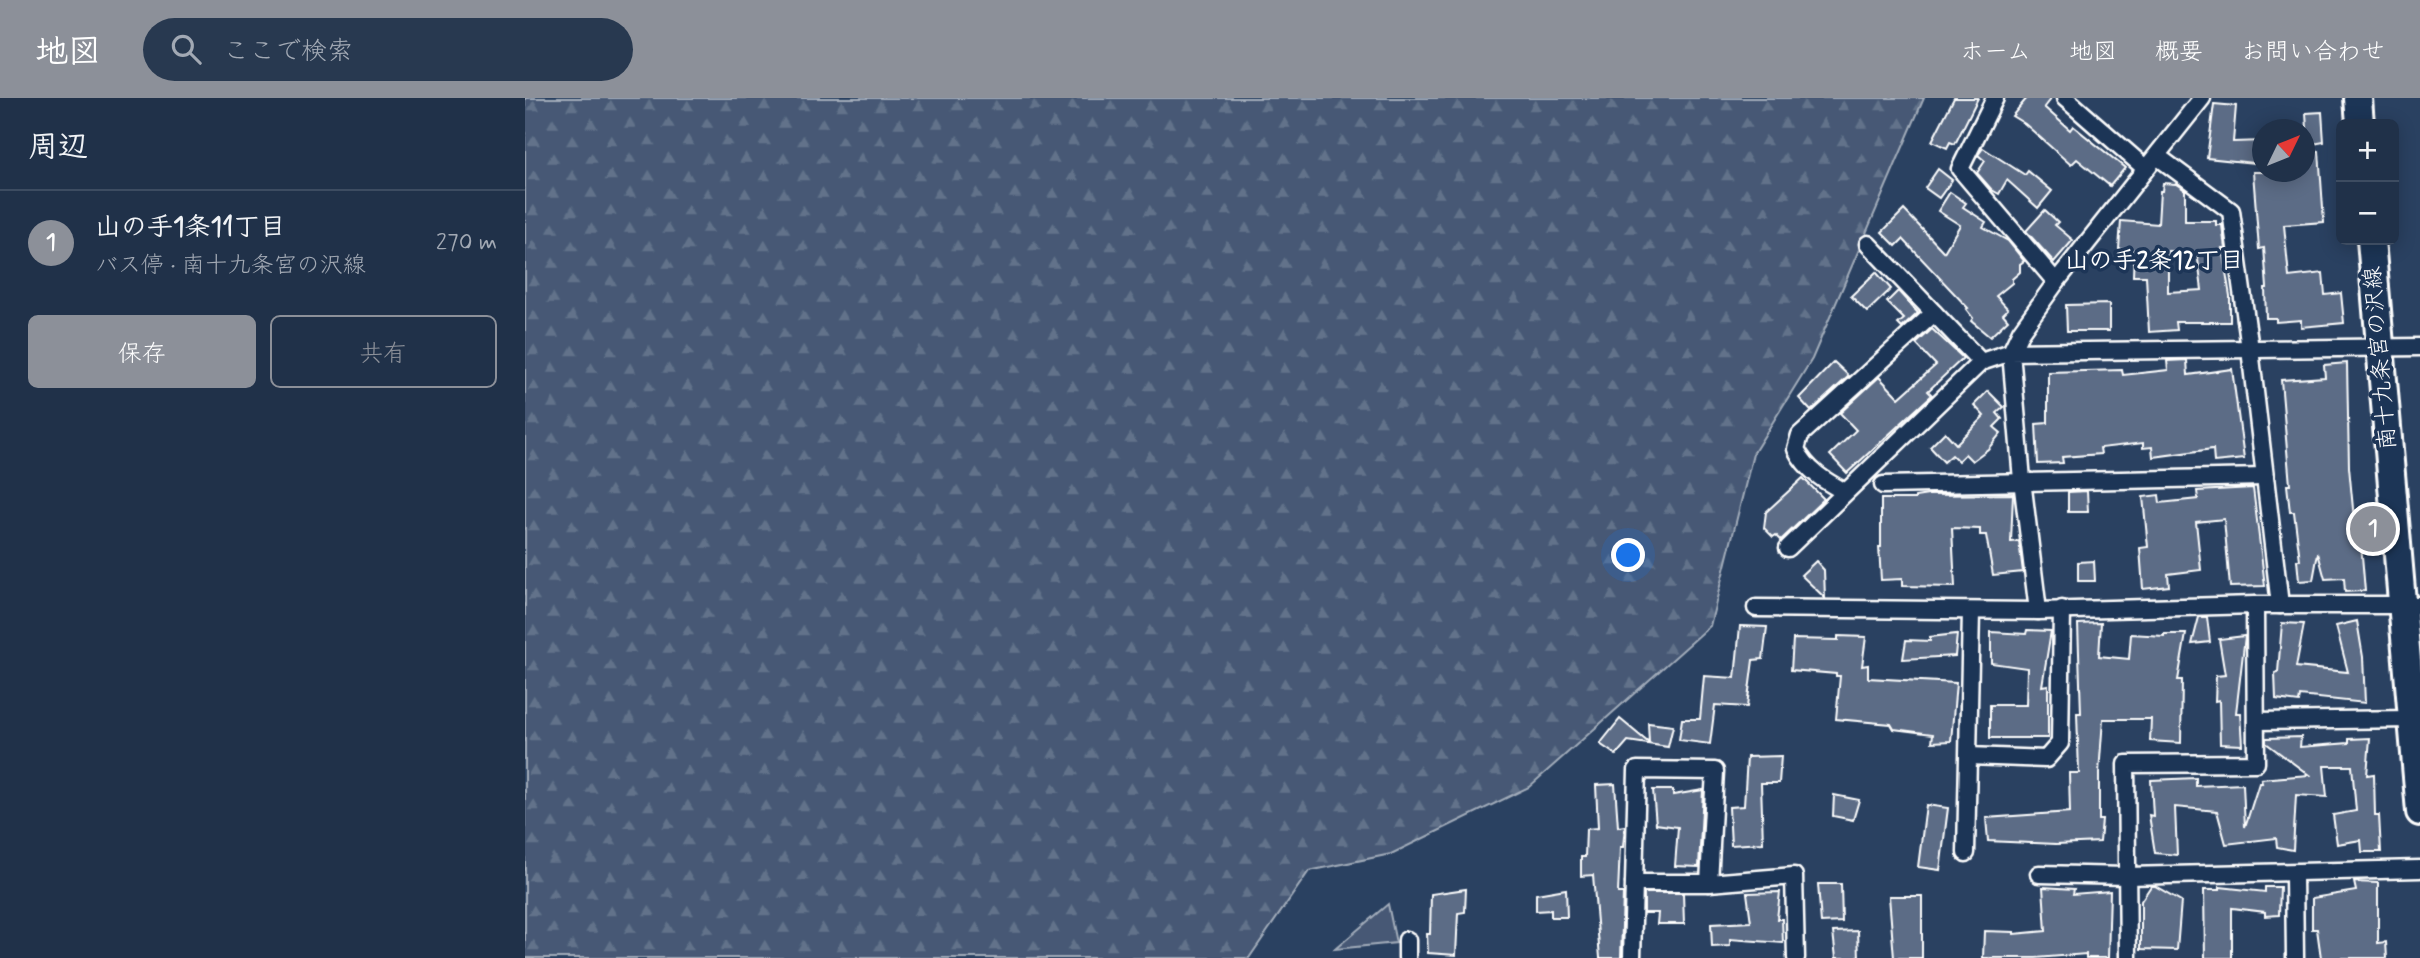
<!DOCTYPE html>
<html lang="ja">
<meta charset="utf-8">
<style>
body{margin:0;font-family:Mynerve,"Klee One",sans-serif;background:#283950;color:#f1f3f6}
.controls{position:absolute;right:21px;top:21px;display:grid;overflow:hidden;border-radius:10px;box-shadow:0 4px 18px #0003}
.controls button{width:63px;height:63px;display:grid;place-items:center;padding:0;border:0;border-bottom:2px solid #3d4c61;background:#203149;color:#f1f3f6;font:35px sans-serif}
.compass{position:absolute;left:1727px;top:21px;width:63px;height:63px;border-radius:50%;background:#203149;box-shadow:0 4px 18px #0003;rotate:47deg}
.you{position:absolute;left:1104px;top:458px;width:24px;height:24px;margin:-18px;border:5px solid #fff;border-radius:50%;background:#1a73e8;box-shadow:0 0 0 10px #1a73e833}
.badge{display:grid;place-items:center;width:46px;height:46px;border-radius:50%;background:#8c9099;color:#fff;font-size:23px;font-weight:700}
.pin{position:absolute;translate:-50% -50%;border:4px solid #fff;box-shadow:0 2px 7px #0006}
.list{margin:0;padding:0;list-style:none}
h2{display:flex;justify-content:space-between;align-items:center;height:91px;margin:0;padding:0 28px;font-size:30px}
h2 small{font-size:23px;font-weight:400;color:#a2a9b4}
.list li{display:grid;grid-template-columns:46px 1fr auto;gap:21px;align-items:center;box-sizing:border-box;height:105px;padding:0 28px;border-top:2px solid #3d4c61}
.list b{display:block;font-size:26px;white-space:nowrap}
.list p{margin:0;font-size:23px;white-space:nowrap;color:#a2a9b4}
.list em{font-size:23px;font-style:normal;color:#a2a9b4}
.actions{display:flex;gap:14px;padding:21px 28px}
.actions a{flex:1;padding:16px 0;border:2px solid #8c9099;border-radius:10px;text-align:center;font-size:24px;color:#8c9099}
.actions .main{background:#8c9099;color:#fff}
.icon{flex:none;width:38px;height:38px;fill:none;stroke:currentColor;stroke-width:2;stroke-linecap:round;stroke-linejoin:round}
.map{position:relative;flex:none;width:1895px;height:860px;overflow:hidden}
header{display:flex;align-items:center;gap:42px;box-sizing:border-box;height:98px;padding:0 35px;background:#8c9099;color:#fff}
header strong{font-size:33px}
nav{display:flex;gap:38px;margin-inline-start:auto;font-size:24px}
.search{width:490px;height:63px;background:#283950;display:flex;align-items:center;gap:18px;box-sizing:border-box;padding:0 24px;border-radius:38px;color:#a2a9b4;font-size:26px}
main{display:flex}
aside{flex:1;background:#203149}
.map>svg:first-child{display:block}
.green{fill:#465975;stroke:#a2acba;stroke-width:2}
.forest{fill:url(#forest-firs);stroke:#a2acba;stroke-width:2}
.building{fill:#5b6c86;stroke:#fff;stroke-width:2;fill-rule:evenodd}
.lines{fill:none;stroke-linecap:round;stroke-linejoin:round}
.minor-casing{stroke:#fff;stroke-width:21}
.primary-casing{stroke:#fff;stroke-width:32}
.minor{stroke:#1d3557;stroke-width:16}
.primary{stroke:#1d3557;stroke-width:26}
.labels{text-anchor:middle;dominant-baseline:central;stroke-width:7;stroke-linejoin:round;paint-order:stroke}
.street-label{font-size:23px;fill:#fff;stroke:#1d3557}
.neighbourhood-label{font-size:24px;font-weight:bold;fill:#fff;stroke:#1d3557}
</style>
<header>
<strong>地図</strong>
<div class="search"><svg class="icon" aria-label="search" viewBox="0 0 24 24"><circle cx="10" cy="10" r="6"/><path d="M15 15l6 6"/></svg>ここで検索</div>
<nav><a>ホーム</a><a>地図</a><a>概要</a><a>お問い合わせ</a></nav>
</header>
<main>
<aside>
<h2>周辺<small></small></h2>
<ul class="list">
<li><span class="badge">1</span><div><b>山の手1条11丁目</b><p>バス停 · 南十九条宮の沢線</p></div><em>270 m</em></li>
</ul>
<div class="actions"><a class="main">保存</a><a>共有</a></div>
</aside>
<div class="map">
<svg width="1895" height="860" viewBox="0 0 1895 860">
<defs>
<pattern id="forest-firs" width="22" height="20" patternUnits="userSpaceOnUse" patternTransform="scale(1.75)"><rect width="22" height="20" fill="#465975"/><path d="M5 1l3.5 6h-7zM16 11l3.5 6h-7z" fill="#62728a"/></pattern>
</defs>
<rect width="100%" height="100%" fill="#2a4161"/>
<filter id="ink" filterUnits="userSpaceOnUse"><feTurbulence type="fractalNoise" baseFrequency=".0143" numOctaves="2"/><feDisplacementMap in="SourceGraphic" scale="14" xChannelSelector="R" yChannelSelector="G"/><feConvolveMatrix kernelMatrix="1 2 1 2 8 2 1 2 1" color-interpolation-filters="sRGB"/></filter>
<g filter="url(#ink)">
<!-- green -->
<polygon class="green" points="863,806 871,845 810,851"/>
<!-- forest -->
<polygon class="forest" points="0,0 1399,0 1287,261 1228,356 1185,528 1004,689 866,756 784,773 724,860 0,860"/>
<!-- building -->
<g class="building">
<polygon points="1429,0 1453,0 1430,46 1425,44 1422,50 1407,43"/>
<polygon points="1502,0 1526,0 1519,9 1545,32 1548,28 1600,70 1585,88 1552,61 1546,67 1500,26 1487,18"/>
<polygon points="1689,6 1711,8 1708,44 1738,43 1738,66 1682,60"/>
<polygon points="1797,14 1799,44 1783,47 1781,15"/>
<polygon points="1458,50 1500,77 1503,73 1527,93 1513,110 1482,82 1474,96 1467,92 1452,75 1460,63 1453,57"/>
<polygon points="1794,53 1799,124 1759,127 1764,179 1798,175 1800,197 1816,195 1819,225 1776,229 1776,222 1751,224 1751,220 1741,220 1740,190 1742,190 1739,150 1734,151 1728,74 1780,74 1780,54"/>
<polygon points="1413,71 1427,82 1414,100 1400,90"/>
<path d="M1638,85l13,1 9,6v31h31v4h6l3,23h-3l8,48v26h-54l1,8 -28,2 -3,-56h-13l1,-26 -15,-1 2,-28 37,3 2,-33h2zM1643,153l29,1 5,38 -34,2z"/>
<polygon points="1425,94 1441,105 1438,109 1461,124 1458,129 1483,143 1499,163 1495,166 1495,174 1487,181 1487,185 1471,198 1483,211 1478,216 1483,222 1465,239 1446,223 1448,220 1441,211 1443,210 1378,141 1371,148 1357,134 1379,112 1419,154 1435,127 1413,113"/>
<polygon points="1520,112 1533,124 1530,127 1548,142 1529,164 1501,133"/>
<polygon points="1351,174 1366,191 1342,214 1326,198"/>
<polygon points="1373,193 1393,215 1377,230 1373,226 1379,221 1362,204"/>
<polygon points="1584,206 1584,233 1542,233 1541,207"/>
<polygon points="1407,231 1438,260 1403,293 1407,297 1322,375 1305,357 1331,332 1315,315 1354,279 1374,300 1411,267 1391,246"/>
<polygon points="1662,262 1663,277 1707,271 1719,361 1689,364 1688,351 1628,359 1627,349 1618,350 1618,345 1575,350 1576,356 1537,359 1538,365 1513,366 1511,326 1523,325 1523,274 1597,272 1598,277 1643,272 1642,263"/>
<polygon points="1309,264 1324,278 1286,313 1274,300"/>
<polygon points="1822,265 1824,369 1829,421 1832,421 1834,446 1836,446 1840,493 1820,494 1819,480 1800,481 1793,455 1788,482 1774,483 1772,462 1775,462 1769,414 1765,414 1762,387 1765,387 1756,282 1800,279 1799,267"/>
<polygon points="1463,293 1479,309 1472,315 1477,321 1469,329 1476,335 1463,351 1447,363 1440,356 1433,363 1427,357 1419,364 1405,349 1420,334 1431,346 1459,318 1449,307"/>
<polygon points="1278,380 1299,401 1256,442 1251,437 1248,439 1239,430 1241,414"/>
<polygon points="1728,390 1740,488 1705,489 1699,421 1671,424 1676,472 1643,476 1644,488 1618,491 1615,450 1623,449 1618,399 1634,397 1635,405 1673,401 1672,393"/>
<polygon points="1562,393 1563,414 1543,414 1543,394"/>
<polygon points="1488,396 1486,444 1494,443 1498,474 1468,477 1461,437 1455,437 1455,431 1427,430 1430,489 1377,488 1377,481 1356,482 1354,449 1356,449 1356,401 1390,401 1390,399 1403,397"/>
<polygon points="1291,463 1299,472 1300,500 1276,477"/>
<polygon points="1569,463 1570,483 1553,483 1553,464"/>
<polygon points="1674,519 1682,519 1685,544 1667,546"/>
<polygon points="1832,523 1838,559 1840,605 1775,598 1774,604 1751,601 1750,575 1753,574 1757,525 1779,526 1771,569 1823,574 1811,528"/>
<polygon points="1576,525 1574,558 1604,561 1606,536 1639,538 1639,536 1661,536 1653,582 1657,582 1656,645 1625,643 1626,621 1578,621 1574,675 1574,722 1577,722 1575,744 1531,746 1463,743 1461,720 1545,714 1544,675 1554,675 1552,615 1556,615 1553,526"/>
<polygon points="1215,528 1242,529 1238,561 1228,562 1222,609 1190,607 1185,646 1154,642 1157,621 1175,621 1179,578 1210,580"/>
<polygon points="1502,532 1526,533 1517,588 1523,587 1523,640 1465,640 1465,607 1501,607 1502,570 1466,565 1466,534 1501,536"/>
<polygon points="1432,536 1430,558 1378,561 1381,542 1405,543 1405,539"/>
<polygon points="1313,538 1341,539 1337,568 1343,567 1343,580 1431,585 1426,643 1407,644 1408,636 1369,631 1366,626 1311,621 1315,578 1311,578 1311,576 1266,572 1268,541 1313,542"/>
<polygon points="1720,538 1711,615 1715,615 1717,647 1695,646 1694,602 1690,603 1691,578 1700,577 1694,541"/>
<polygon points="1095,621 1124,645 1123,625 1148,628 1143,649 1103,643 1091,657 1075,646"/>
<polygon points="1776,639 1775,649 1824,645 1824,641 1845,640 1842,677 1849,676 1850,717 1854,717 1856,754 1837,754 1836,742 1812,746 1808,717 1831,713 1827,668 1799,668 1802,699 1771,697 1768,752 1752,749 1751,740 1701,746 1692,713 1650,709 1652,757 1630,755 1624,717 1628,718 1626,682 1671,680 1671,688 1718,686 1720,729 1734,685 1737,685 1736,681 1784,677 1741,645 1741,640"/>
<polygon points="1256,658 1254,685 1236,685 1238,745 1206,747 1204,709 1219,708 1222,659"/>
<polygon points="1090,686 1093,729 1100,728 1098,749 1095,749 1093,795 1098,795 1096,860 1075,860 1068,777 1056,778 1056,759 1060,759 1061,731 1073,730 1071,687"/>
<polygon points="1128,692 1148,692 1148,697 1178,692 1174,769 1150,768 1153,729 1131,726"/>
<polygon points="1309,697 1334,702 1328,722 1308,718"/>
<polygon points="1401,707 1423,710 1415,772 1393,769"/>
<polygon points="1829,784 1853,785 1853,845 1861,844 1862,860 1796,860 1792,831 1787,831 1787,800 1831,793"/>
<polygon points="1293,786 1316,786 1317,824 1296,825"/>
<polygon points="1626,788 1630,788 1656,803 1652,852 1616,851 1616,803"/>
<polygon points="1518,789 1549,791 1548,796 1585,793 1583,860 1561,860 1561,856 1511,860 1458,860 1459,833 1489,834 1489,836 1521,833"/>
<polygon points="1695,789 1740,794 1740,789 1755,789 1754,817 1740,818 1740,814 1707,810 1707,860 1680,860 1679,792 1695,792"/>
<polygon points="941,791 940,814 933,815 931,857 903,855 902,836 905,836 906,796"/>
<polygon points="1041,791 1042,819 1026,819 1026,812 1011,813 1011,796"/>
<polygon points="1255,794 1252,821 1257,821 1258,845 1205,841 1205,848 1187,849 1186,826 1226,824 1222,795"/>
<polygon points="1119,795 1158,795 1159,826 1132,826 1133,815 1119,815"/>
<polygon points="1364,798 1397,798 1397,860 1369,860"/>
<polygon points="1333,833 1334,860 1311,860 1308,834"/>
</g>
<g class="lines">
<defs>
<g id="minor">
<polyline points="1470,0 1435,71 1531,184"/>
<polyline points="1540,0 1620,70"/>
<polyline points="1632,58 1706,113 1725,251 1755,507"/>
<polyline points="1343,146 1456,264"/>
<polyline points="1358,387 1740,379"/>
<path d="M1320,394c-20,-11 -38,-21 -49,-43l4,-14 134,-122"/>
<polyline points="1263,450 1456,264 1486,254 1496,233 1531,184 1677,0"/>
<polyline points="1231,510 1513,513 1730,507 1895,507"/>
<polyline points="1513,513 1497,382 1486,254 1895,249"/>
<polyline points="1731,623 1887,621"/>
<polyline points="1444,658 1521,661 1535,645 1537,511"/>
<polyline points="1441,755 1446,513"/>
<polyline points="1514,776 1602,778 1895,771"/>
<polyline points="1769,776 1770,860"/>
<polyline points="1109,785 1184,785 1269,778 1271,860"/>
<polyline points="882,860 882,842"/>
<polyline points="1107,860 1112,672 1190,673 1184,785"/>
<polyline points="1603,860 1601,666 1731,665 1730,507"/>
</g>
<g id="primary">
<polyline points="1833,0 1835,26"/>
<polyline points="1846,142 1895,714"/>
</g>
</defs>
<!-- minor casing -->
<use href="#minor" class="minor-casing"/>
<!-- primary casing -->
<use href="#primary" class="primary-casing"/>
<!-- minor -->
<use href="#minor" class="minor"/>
<!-- primary -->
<use href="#primary" class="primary"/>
</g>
</g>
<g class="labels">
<!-- street labels -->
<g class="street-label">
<text transform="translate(1856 260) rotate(-95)">南十九条宮の沢線</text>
</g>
<!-- neighbourhood labels -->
<g class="neighbourhood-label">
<text x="1629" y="163">山の手2条12丁目</text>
</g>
</g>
</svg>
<div class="controls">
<button>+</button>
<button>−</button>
</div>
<svg class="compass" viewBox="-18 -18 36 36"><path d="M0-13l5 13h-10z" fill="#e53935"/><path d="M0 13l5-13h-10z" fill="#a2a9b4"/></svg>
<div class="you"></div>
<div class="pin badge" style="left:1848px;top:431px">1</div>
</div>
</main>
